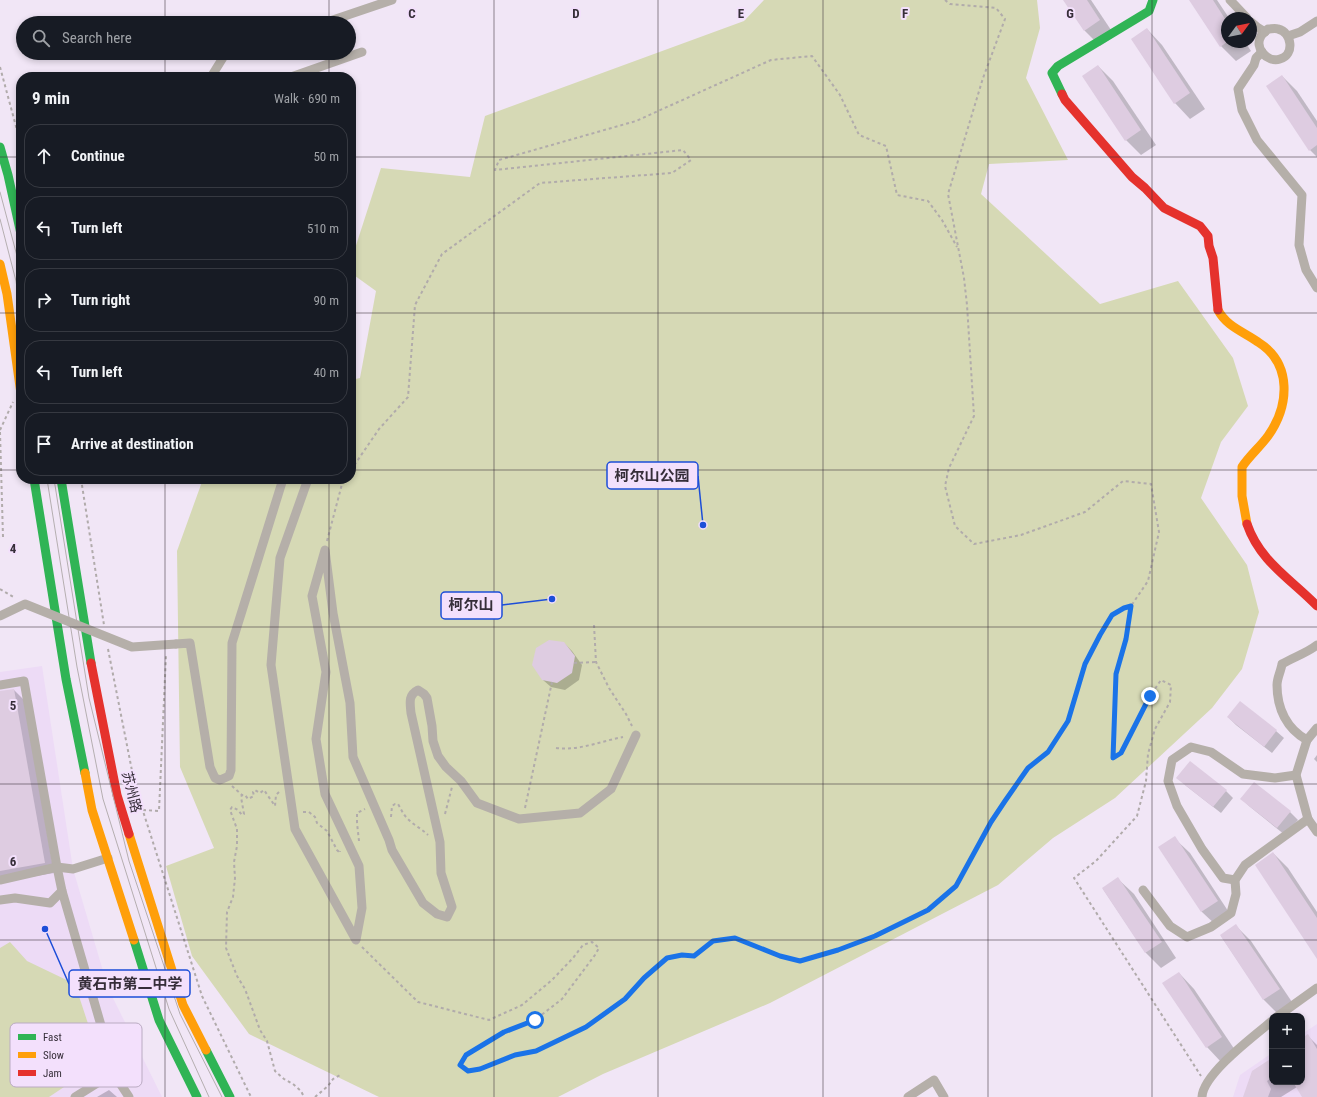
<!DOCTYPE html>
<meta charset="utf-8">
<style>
body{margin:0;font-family:"Roboto Condensed","Noto Sans SC",sans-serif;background:#20242c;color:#f1f3f6}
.controls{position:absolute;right:12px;bottom:12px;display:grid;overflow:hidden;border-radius:8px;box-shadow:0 2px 6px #0003}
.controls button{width:36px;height:36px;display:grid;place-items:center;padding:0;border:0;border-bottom:1px solid #363941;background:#171b24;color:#f1f3f6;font:20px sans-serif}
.compass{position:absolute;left:1221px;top:12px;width:36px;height:36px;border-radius:50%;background:#171b24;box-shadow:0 2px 6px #0003;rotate:57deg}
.stop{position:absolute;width:12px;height:12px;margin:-9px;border:3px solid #1a73e8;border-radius:50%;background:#fff}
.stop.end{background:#1a73e8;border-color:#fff;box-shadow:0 1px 4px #0008}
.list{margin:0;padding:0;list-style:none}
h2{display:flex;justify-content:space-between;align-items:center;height:52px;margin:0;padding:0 16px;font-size:17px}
h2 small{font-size:13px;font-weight:400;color:#9ea1a6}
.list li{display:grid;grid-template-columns:26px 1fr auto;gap:12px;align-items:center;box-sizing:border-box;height:64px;margin:0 8px 8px;padding:0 8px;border:1px solid #363941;border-radius:16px}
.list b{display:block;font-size:15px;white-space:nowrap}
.list em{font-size:13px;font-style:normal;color:#9ea1a6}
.icon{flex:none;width:22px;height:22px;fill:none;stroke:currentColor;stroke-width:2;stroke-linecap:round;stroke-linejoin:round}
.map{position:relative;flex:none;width:1317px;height:1097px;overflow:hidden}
.search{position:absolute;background:#171b24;box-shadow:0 2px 6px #0003;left:16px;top:16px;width:340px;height:44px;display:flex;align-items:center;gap:10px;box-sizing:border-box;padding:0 14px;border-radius:22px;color:#9ea1a6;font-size:15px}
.panel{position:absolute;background:#171b24;box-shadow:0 2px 6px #0003;left:16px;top:72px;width:340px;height:412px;border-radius:16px}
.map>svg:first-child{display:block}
.built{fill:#eddbf6}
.green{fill:#d6d9b5}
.shadow{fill:#0003}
.building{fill:#decce1}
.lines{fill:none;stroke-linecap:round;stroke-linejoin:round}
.path{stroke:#b1abab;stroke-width:2;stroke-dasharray:3 3;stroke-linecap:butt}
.street{stroke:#b5afa9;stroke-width:9}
.fast{stroke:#30b455;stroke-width:9}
.slow{stroke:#ff9f0a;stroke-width:9}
.jam{stroke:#e5322d;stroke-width:9}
.tram{stroke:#b5aeb0;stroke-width:1}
.street-bridge{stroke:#b5afa9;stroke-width:9}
.route{stroke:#1a73e8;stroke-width:5}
.grid{fill:none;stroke:#362e39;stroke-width:1;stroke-opacity:0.55}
.labels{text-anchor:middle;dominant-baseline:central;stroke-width:4;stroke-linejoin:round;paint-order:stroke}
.street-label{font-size:14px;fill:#362e39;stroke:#f3e0fc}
.key{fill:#f3e0fc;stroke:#baabc2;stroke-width:1}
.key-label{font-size:11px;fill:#362e39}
.grid-label{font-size:13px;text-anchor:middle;font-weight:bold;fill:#362e39;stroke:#f3e0fc;stroke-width:4;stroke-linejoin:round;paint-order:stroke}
.leader{fill:none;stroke:#1d4ed8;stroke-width:1.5}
.callout-dot{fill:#1d4ed8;stroke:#f3e0fc;stroke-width:1.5}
.callout{fill:#f3e0fc;stroke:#1d4ed8;stroke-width:1.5}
.callout-label{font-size:15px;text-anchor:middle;font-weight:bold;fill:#362e39}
</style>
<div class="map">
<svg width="1317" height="1097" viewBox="0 0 1317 1097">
<rect width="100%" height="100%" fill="#f1e6f6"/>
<!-- built -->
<g class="built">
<polygon points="42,666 73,869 108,988 162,1097 0,1097 0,672"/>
<polygon points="1317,1024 1317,1097 1233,1097 1240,1075 1272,1053 1272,1082 1302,1082 1302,1034"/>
</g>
<!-- green -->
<g class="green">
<polygon points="764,0 1037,0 1040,28 1026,78 1068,160 989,164 981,194 1100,304 1178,281 1233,358 1248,406 1221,442 1201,498 1247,565 1259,612 1242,669 1212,708 1115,798 1053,838 998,885 770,1003 603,1074 558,1097 379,1097 249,1034 192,956 166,866 214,848 180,767 177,551 203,479 351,479 351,380 360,378 376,291 351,273 351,261 381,168 470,177 485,116 744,21"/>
<polygon points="10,942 27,961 75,984 95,1045 88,1071 49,1097 0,1097 0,948"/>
</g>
<!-- shadow -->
<g class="shadow">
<polygon points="1064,0 1091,0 1115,36 1100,46 1085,31"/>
<polygon points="1190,0 1217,0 1229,18 1227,18 1227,42 1245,42 1251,51 1236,61 1221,46"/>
<polygon points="1147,29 1162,45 1205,109 1190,119 1175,103"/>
<polygon points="1098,66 1113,81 1156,145 1141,155 1126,140"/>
<polygon points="1282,76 1297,91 1317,121 1317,157 1310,150"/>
<polygon points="564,643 572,651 582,665 579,680 565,690 551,687 543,680"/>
<polygon points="14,690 24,700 54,873 0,882 0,692"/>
<polygon points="1228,717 1276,731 1284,738 1272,753 1236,725"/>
<polygon points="1317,755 1317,762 1314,759"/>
<polygon points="1254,784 1290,812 1298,820 1285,835 1249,806 1242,799"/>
<polygon points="1185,785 1226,791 1233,798 1221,813"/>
<polygon points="1174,838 1190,853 1232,917 1218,927 1202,912 1160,848"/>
<polygon points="1273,853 1288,868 1317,912 1317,957"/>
<polygon points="1118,879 1134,894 1176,958 1161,968 1146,953 1103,889"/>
<polygon points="1236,926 1251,941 1294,1005 1279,1015 1264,1000 1221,936"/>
<polygon points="1179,973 1194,989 1237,1053 1222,1063 1207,1047"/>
<polygon points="1308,1036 1317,1045 1317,1097 1303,1097 1297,1087 1281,1097 1244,1097 1272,1059 1272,1082 1302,1082 1302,1039"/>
<polygon points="109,1090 117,1097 97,1097"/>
</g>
<!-- building -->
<g class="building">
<polygon points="1063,0 1087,0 1100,20 1084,31"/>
<polygon points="1189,0 1213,0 1227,22 1227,42 1220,47"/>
<polygon points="1147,28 1190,93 1174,104 1131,39"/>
<polygon points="1098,65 1141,130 1125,141 1082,76"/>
<polygon points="1282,75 1317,128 1317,145 1309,151 1266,86"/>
<polygon points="549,640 564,642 575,656 572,673 557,683 542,680 532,665 536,648"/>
<polygon points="14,689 45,863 0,871 0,691"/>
<polygon points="1240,701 1277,730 1264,747 1227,717"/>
<polygon points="1190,761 1227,790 1213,807 1176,778"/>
<polygon points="1254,782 1291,811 1277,828 1240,799"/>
<polygon points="1175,836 1218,901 1201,912 1158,847"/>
<polygon points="1273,852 1317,918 1317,959 1255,865"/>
<polygon points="1118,877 1162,942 1145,953 1102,888"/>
<polygon points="1236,924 1280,989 1263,1000 1220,935"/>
<polygon points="1179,972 1222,1037 1206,1048 1162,983"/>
<polygon points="1308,1034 1317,1049 1317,1097 1302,1097 1293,1082 1302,1082 1302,1038"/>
<polygon points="1272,1058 1272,1078 1267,1081 1271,1089 1268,1097 1243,1097 1252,1071"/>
</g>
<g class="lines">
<!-- path -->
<g class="path">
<polyline points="945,0 950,4 996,8 1005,19 983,78 948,194 964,278 967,305 974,416 949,468 945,486 955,526 974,544 1021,535 1085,512 1123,481 1151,484 1159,532 1148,581 1131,606"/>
<polyline points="0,67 21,145"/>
<polyline points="0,430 13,402"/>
<polyline points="0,432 3,537 0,537"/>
<polyline points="351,470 379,429 408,397 415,305 442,254 540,183 672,173 691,160 683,150 495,170 499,160 636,121 771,60 812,56 840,95 859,135 886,146 897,195 928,201 942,220 957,247"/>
<polyline points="81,479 104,625"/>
<polyline points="327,541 342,484 345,479"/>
<polyline points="0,589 15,598"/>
<polyline points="594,625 596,662 609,688 626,714 632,726"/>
<polyline points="108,649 135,786 202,996 251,1097"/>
<polyline points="574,663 596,662"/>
<path d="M556,748c23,3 45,-7 67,-11"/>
<polyline points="232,786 242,795"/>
<polyline points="279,792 276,795 275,806 264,790 260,793 255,790 253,792 254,796 248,799 245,795 242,795 241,797 244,814 242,815 238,810 232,807 230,810 237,829 237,846 234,862 235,878 233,897 227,912 226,948 237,976 245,989 260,1030 267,1041 275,1071 284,1079 293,1084 301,1091 304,1097"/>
<polyline points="525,808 552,682"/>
<polyline points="143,810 159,811 166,655"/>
<polyline points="303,812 309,812 315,817 317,823 327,831 337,850 340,853 340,851"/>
<polyline points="445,814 452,787 453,786"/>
<path d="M391,817l1,-11 3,-2h3c3,5 5,10 9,14 6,7 14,10 21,17"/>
<polyline points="359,841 357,823 357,813 365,809"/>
<polyline points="362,947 418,1002 489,1020 522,1005 552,980 573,958 583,945 592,942 599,948 595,955 562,999 535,1020 504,1032 466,1055 460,1065 468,1071 480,1069 515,1055 536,1051 586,1027 625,999 644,978 667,958 682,955 694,956 713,941 735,938 780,956 800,961 838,950 875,936 927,910 956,886 991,823 1005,801 1028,769 1048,752 1068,721 1085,664 1100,635 1112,615 1125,608 1131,606 1126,639 1116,674 1113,758 1121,753 1150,696 1161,680 1171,685 1170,702 1155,729 1148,754 1146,781 1137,816 1096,861 1074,878 1201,1076"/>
<polyline points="315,1097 328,1086 333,1079 342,1074"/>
</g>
<!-- street -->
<g class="street">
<polyline points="1230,0 1247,18"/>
<polyline points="1251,22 1257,27 1265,32"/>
<polyline points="324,23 392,0"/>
<path d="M1268,29c3,0 7,-1 10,0 14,3 17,26 2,30 -13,4 -26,-11 -19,-23 2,-3 5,-5 7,-7z"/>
<polyline points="1288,36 1300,32 1317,21"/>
<polyline points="1262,52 1256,58 1254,65 1238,89 1242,110 1257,140 1302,195 1299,245 1306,270 1317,288"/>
<polyline points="211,77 224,56 232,53"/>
<polyline points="291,77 362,52"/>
<path d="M308,479l-28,79 -9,107 24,164 61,111 6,-32 -3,-42 -34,-72 -9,-55 10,-67 -14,-76 13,-46 8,63 17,90 3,54 36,83 3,10 31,53 14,11 10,3 5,-10 -11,-34 -1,-31 -29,-129c-1,-10 -3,-18 7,-23l6,4 3,4 5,28 1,15 5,15 8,11 15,14 16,22 42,16 61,-6 31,-24 25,-54"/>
<polyline points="176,644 190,643 210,767 215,778 220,780 229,776 231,770 232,643 283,479"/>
<polyline points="0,685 24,681 57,867 62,891 116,1077 129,1097"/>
<polyline points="1317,728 1307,740 1296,775 1308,819 1317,832"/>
<path d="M1307,740c-20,-11 -30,-31 -30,-55 0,-7 4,-14 5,-21 12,-7 25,-11 35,-19"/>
<polyline points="0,880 57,867 73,869 108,858"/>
<polyline points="1235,880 1223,878 1202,849 1177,806 1168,781 1172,760 1191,747 1211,752 1243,774 1275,778 1296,775"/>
<polyline points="1143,890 1170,926 1187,937 1211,927 1231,913 1236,894 1235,880 1245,865 1308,819"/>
<polyline points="0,900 15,898 50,903 62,891"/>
<polyline points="1278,1016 1317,988"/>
<polyline points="75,1097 115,1072"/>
<polyline points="908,1097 934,1080 944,1097"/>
<path d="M1202,1097c1,-23 52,-61 70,-76"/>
</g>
<!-- fast -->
<g class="fast">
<polyline points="1062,94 1052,73 1058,66 1149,11 1153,0"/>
<polyline points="0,147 8,175 21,234"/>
<polyline points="34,479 66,679 85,773"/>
<polyline points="61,479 91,663"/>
<polyline points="134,940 159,1020 197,1097"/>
<polyline points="206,1050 230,1097"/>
</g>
<!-- slow -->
<g class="slow">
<polyline points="0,264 7,294 21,394"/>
<path d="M1218,310c8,16 26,22 40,32 35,22 31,64 10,94 -8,11 -19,20 -26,31v29l5,28"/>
<polyline points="85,773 92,810 134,940"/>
<polyline points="129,834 183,1005 206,1050"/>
</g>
<!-- jam -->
<g class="jam">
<polyline points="1062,94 1065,100 1132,177 1145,188 1164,208 1200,226 1208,236 1209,246 1213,258 1218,310"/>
<path d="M1247,524c13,38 44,55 70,82"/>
<polyline points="91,663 117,795 129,834"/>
</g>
<!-- tram -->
<g class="tram">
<polyline points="0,192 21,271"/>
<polyline points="0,219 16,281 21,316"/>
<polyline points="47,479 77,667 103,799 169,1009 209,1097"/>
<polyline points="54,479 89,698 129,861 180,1014 222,1097"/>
</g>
<!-- street-bridge -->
<polyline class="street-bridge" points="0,616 25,604 132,647 176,644"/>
</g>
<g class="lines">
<!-- route -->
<polyline class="route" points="535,1020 504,1032 466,1055 460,1065 468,1071 480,1069 515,1055 536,1051 586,1027 625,999 644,978 667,958 682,955 694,956 713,941 735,938 780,956 800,961 838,950 875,936 928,910 956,886 991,822 1005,801 1028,768 1048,752 1068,721 1085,664 1100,635 1112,615 1124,608 1131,606 1126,639 1116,674 1113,758 1121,753 1150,696"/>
</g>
<!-- grid -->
<path class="grid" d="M165,0v23M329,0v23M494,0v1097M658,0v1097M823,0v1097M988,0v1097M1152,0v1097M165,53v24M329,53v24M0,157h21M351,157h966M0,313h21M351,313h966M0,470h21M351,470h966M165,479v618M329,479v618M0,627h1317M0,784h1317M0,940h1317"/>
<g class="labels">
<!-- street labels -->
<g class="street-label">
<text transform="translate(132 792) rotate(76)">苏州路</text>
</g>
</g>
<!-- legend -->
<rect x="10" y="1023" width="132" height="64" rx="6" class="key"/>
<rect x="18" y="1034" width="18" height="6" fill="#30b455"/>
<rect x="18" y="1052" width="18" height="6" fill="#ff9f0a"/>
<rect x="18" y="1070" width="18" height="6" fill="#e5322d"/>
<g class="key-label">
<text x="43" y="1041">Fast</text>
<text x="43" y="1059">Slow</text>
<text x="43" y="1077">Jam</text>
</g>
<g class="grid-label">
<text x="412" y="18">C</text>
<text x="576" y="18">D</text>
<text x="741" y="18">E</text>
<text x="905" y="18">F</text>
<text x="1070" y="18">G</text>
<text x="13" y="553">4</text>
<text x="13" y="710">5</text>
<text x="13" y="866">6</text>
</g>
<!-- callouts -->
<path class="leader" d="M703 525L698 476M552 599L502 605M45 929L69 984"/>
<g class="callout-dot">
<circle cx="703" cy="525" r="4"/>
<circle cx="552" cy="599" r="4"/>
<circle cx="45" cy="929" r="4"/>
</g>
<g class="callout">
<rect x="607" y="462" width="91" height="27" rx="4"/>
<rect x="441" y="592" width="61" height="27" rx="4"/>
<rect x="69" y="970" width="121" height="27" rx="4"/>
</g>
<g class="callout-label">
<text x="652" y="481">柯尔山公园</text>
<text x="471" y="610">柯尔山</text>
<text x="130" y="989">黄石市第二中学</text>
</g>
</svg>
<div class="controls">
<button>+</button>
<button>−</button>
</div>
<svg class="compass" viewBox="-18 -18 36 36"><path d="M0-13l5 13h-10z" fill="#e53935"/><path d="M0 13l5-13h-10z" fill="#9ea1a6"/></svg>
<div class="stop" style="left:535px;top:1020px"></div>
<div class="stop end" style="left:1150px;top:696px"></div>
<div class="search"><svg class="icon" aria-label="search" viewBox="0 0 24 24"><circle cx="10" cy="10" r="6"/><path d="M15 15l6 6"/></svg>Search here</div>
<section class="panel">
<h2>9 min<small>Walk · 690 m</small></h2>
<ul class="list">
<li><svg class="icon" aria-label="ahead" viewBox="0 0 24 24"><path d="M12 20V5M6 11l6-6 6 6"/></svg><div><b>Continue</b></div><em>50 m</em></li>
<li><svg class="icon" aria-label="left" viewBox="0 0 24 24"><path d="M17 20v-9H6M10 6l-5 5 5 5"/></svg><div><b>Turn left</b></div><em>510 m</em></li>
<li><svg class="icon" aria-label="right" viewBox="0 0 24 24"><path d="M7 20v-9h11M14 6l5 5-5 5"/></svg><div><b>Turn right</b></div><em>90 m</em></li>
<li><svg class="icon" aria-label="left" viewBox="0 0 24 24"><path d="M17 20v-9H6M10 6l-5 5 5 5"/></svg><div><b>Turn left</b></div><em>40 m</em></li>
<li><svg class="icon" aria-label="arrive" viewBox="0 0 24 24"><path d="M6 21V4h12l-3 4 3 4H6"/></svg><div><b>Arrive at destination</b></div></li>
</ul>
</section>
</div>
